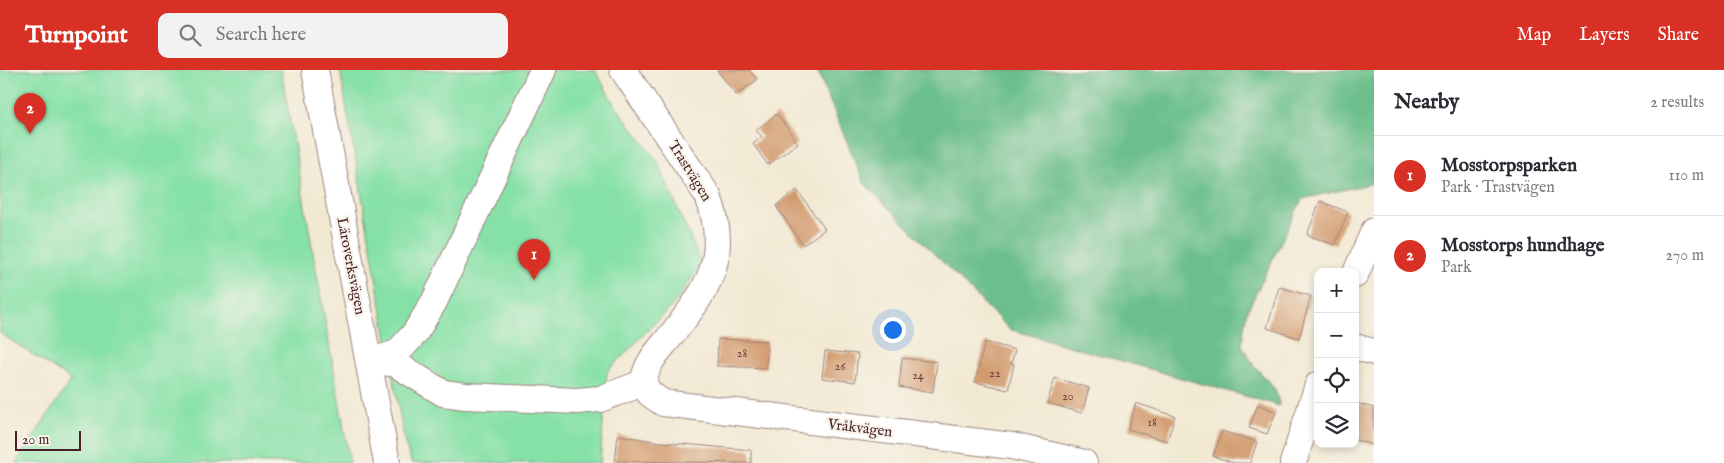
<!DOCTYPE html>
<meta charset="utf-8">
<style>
body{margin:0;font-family:"IM FELL English",serif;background:#f2f2f3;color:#2b2b33}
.controls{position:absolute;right:15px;bottom:15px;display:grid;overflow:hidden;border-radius:10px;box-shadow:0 2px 8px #0003}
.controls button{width:45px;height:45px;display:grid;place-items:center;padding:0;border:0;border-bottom:1px solid #e1e1e2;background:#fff;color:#2b2b33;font:25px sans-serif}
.scale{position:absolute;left:15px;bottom:12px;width:66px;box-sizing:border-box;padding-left:5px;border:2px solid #4a1f2b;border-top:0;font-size:14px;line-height:18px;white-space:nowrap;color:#4a1f2b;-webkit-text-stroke:4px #f7f3e8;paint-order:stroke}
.you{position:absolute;left:892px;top:259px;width:18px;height:18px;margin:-12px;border:4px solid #fff;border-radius:50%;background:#1a73e8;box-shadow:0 0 0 8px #1a73e833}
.badge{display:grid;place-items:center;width:32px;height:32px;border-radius:50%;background:#d93025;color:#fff;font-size:16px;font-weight:700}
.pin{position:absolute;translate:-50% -41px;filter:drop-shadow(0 1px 2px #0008)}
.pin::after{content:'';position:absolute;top:26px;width:18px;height:15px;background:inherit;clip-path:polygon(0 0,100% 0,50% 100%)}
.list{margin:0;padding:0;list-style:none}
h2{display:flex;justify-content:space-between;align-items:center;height:65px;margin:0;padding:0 20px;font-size:21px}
h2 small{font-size:16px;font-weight:400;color:#7c7c81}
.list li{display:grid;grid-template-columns:32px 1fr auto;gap:15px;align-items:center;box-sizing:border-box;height:80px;padding:0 20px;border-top:1px solid #e1e1e2}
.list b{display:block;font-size:19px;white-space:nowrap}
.list p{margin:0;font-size:16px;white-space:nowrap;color:#7c7c81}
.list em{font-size:16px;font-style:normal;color:#7c7c81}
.icon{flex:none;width:28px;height:28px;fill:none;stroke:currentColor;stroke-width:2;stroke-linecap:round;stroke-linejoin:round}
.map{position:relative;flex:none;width:1374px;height:393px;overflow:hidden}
header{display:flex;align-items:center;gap:30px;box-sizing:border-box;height:70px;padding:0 25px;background:#d93025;color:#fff}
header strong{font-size:24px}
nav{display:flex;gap:28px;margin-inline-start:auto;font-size:18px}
.search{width:350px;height:45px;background:#f2f2f3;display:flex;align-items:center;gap:12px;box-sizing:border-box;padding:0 18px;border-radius:10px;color:#7c7c81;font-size:19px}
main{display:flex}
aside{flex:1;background:#fff}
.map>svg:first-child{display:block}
.green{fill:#86e1a7;stroke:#688069}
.forest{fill:#6cbf8c;stroke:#5b6f5c}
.building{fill:#d29a6d}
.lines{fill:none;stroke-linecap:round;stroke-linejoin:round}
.minor-casing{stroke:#9e847f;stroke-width:28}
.minor{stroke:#fff;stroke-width:26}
.labels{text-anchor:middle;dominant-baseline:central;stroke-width:4.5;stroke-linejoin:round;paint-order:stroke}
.number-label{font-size:12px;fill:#6c3e3c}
.street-label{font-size:15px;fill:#4a1f2b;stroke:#f7f3e8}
</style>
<header>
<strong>Turnpoint</strong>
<div class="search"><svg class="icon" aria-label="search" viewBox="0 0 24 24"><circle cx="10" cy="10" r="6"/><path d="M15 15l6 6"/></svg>Search here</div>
<nav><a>Map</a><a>Layers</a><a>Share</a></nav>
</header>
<main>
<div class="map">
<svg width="1374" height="393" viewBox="0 0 1374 393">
<rect width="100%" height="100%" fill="#f7f3e8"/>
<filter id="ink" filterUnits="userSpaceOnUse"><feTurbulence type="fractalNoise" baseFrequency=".02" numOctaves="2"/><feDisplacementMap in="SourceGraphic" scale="10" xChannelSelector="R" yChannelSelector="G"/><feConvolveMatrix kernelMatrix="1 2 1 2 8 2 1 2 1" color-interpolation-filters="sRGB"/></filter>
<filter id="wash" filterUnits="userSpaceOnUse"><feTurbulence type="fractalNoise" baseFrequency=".0096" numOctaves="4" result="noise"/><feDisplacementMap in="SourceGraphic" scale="20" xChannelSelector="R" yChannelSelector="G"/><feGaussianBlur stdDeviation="1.12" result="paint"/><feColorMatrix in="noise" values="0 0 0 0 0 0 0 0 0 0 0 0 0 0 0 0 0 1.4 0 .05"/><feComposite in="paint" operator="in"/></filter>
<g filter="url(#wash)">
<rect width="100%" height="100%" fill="#f2e9d3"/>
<!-- green -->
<g class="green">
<polygon points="0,0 281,0 350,393 16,393 71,310 0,263"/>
<polygon points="340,0 595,0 614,34 657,90 701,193 680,227 607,302 600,393 412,393 405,374"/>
</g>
<!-- forest -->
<polygon class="forest" points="817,0 1374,0 1374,113 1302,129 1246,244 1242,275 1253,294 1275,319 1280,336 1009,259 864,113"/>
<g id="blocks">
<!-- building -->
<g class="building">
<polygon points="717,0 749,0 757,10 736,25"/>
<polygon points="777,44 798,73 768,95 753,74 762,67 756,60"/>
<polygon points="797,120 825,159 803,175 776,136"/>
<polygon points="1320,131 1348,142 1335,175 1307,165"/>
<polygon points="1279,217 1311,226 1299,268 1267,258"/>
<polygon points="718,269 767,271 766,298 717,296"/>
<polygon points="985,272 1015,280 1011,294 1014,294 1008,320 975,312"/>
<polygon points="825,281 858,284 855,312 822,308"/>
<polygon points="902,288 937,292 933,322 899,317"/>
<polygon points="1055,308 1089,318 1082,343 1047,333"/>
<polygon points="1136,333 1175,346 1167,371 1128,359"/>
<polygon points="1355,333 1374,338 1374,375 1355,370"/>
<polygon points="1258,334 1276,342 1267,364 1249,358"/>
<polygon points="1222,361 1257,372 1250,393 1234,393 1213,386"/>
<polygon points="618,365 660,372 751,380 751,393 615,391"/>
</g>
</g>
</g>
<g filter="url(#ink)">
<use href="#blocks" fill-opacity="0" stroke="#9e847f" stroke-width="1"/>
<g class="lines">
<defs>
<g id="minor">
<polyline points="315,0 387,393"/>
<path d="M623,0l85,126c23,61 0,94 -39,142 -13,16 -22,24 -26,45"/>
<polyline points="1355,205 1374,161"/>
<polyline points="1355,277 1374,282"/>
<polyline points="369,292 397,283 415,263 434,232 543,0"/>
<polyline points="371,292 394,293 443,323 466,326 577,331 600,329 643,313"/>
<polyline points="643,313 650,324 663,333 1012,376 1084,393"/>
<polyline points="1293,393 1318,315"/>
</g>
</defs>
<!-- minor casing -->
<use href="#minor" class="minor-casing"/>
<!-- minor -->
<use href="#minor" class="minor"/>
</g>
</g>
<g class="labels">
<!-- number labels -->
<g class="number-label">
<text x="742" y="283">28</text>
<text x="840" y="296">26</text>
<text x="995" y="303">22</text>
<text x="918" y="305">24</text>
<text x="1068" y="326">20</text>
<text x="1152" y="352">18</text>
</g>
<!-- street labels -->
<g class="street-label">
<text transform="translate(690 101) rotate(58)">Trastvägen</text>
<text transform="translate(351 196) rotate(79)">Läroverksvägen</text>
<text transform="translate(860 358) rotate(7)">Vråkvägen</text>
</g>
</g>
</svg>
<div class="controls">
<button>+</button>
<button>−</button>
<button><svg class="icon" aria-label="locate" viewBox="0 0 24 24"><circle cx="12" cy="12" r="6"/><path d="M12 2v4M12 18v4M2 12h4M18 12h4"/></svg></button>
<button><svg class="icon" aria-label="layers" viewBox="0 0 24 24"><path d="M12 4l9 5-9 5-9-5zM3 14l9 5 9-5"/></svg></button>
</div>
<div class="scale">20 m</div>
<div class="you"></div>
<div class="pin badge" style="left:534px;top:210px">1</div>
<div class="pin badge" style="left:30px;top:64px">2</div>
</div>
<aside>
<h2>Nearby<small>2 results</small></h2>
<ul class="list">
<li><span class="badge">1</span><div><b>Mosstorpsparken</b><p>Park · Trastvägen</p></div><em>110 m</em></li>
<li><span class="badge">2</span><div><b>Mosstorps hundhage</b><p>Park</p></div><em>270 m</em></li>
</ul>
</aside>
</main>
